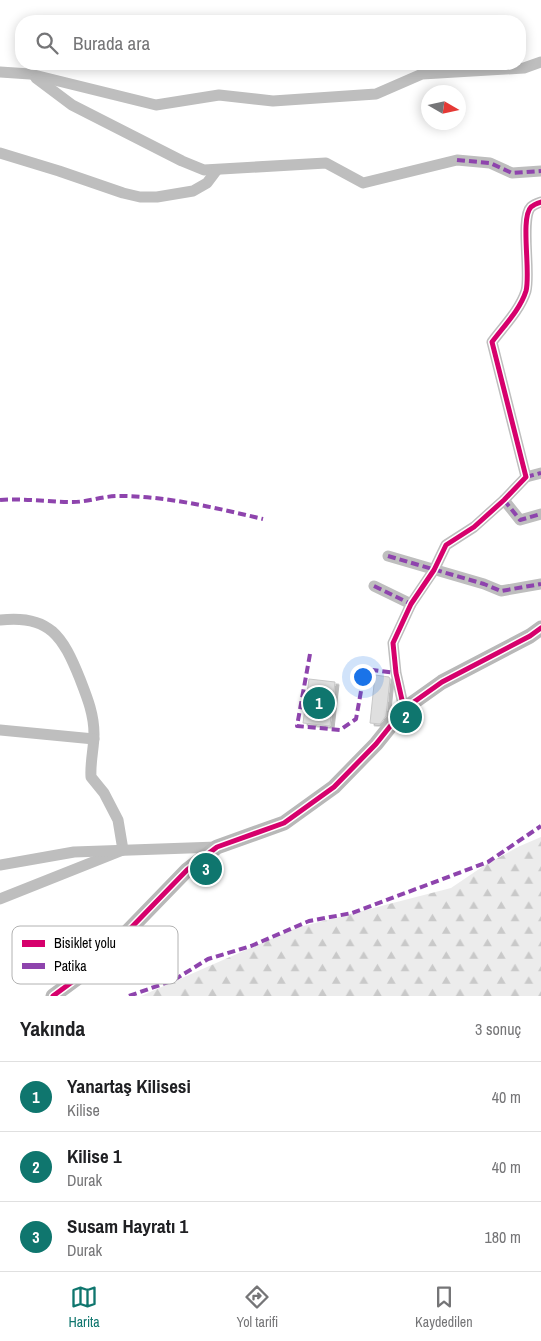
<!DOCTYPE html>
<html lang="tr">
<meta charset="utf-8">
<style>
body{margin:0;font-family:"Archivo Narrow",sans-serif;background:#f6f6f6;color:#202124}
.compass{position:absolute;left:421px;top:85px;width:45px;height:45px;border-radius:50%;background:#fff;box-shadow:0 2px 12px #0003;rotate:99deg}
.you{position:absolute;left:362px;top:676px;width:18px;height:18px;margin:-12px;border:4px solid #fff;border-radius:50%;background:#1a73e8;box-shadow:0 0 0 8px #1a73e833}
.badge{display:grid;place-items:center;width:32px;height:32px;border-radius:50%;background:#0f766e;color:#fff;font-size:16px;font-weight:700}
.pin{position:absolute;translate:-50% -50%;border:2px solid #fff;box-shadow:0 1px 5px #0006}
.list{margin:0;padding:0;list-style:none}
h2{display:flex;justify-content:space-between;align-items:center;height:65px;margin:0;padding:0 20px;font-size:21px}
h2 small{font-size:16px;font-weight:400;color:#757577}
.list li{display:grid;grid-template-columns:32px 1fr auto;gap:15px;align-items:center;box-sizing:border-box;height:70px;padding:0 20px;border-top:1px solid #e0e0e0}
.list b{display:block;font-size:19px;white-space:nowrap}
.list p{margin:0;font-size:16px;white-space:nowrap;color:#757577}
.list em{font-size:16px;font-style:normal;color:#757577}
.icon{flex:none;width:28px;height:28px;fill:none;stroke:currentColor;stroke-width:2;stroke-linecap:round;stroke-linejoin:round}
.map{position:relative;flex:none;width:541px;height:996px;overflow:hidden}
.search{position:absolute;background:#fff;box-shadow:0 2px 12px #0003;left:15px;right:15px;top:15px;height:55px;display:flex;align-items:center;gap:12px;box-sizing:border-box;padding:0 18px;border-radius:20px;color:#757577;font-size:19px}
.sheet{height:275px;background:#fff}
nav{display:flex;justify-content:space-around;align-items:center;box-sizing:border-box;height:70px;border-top:1px solid #e0e0e0;background:#fff;font-size:14px;color:#757577}
nav a{display:grid;justify-items:center;gap:2px}
nav .on{color:#0f766e}
.map>svg:first-child{display:block}
.forest{fill:url(#forest-firs)}
.building{fill:#dfdfdf;stroke:#c7c7c7;filter:url(#shadow)}
.lines{fill:none;stroke-linecap:round;stroke-linejoin:round}
.street{stroke:#bebebe;stroke-width:11}
.secondary{stroke:#b8b8b8;stroke-width:15}
.quiet{stroke:#8e44ad;stroke-width:4;stroke-dasharray:8 4;stroke-linecap:butt}
.cycleway-casing{stroke:#fff;stroke-width:8}
.cycleway{stroke:#d6006c;stroke-width:5}
.key{fill:#fff;stroke:#b2b2b2;stroke-width:1}
.key-label{font-size:14px;fill:#000}
</style>
<div class="map">
<svg width="541" height="996" viewBox="0 0 541 996">
<defs>
<pattern id="forest-firs" width="22" height="20" patternUnits="userSpaceOnUse" patternTransform="scale(1.25)"><rect width="22" height="20" fill="#ececec"/><path d="M5 1l3.5 6h-7zM16 11l3.5 6h-7z" fill="#c9c9c9"/></pattern>
<filter id="shadow"><feDropShadow dx="4" dy="2.5" stdDeviation="0" flood-color="#0004"/></filter>
</defs>
<rect width="100%" height="100%" fill="#fff"/>
<!-- forest -->
<polygon class="forest" points="541,837 541,996 141,996 296,928 451,888 485,865 520,846"/>
<!-- building -->
<g class="building">
<polygon points="375,675 389,677 390,679 386,716 380,724 370,723"/>
<polygon points="309,679 335,682 330,726 303,723"/>
</g>
<g class="lines">
<!-- street -->
<g class="street">
<polyline points="0,72 30,74 156,105 219,95 273,101 376,94 422,74 524,68 541,62"/>
<polyline points="36,78 72,105 182,161 204,170 326,163 363,183 457,160 490,163 512,173 541,171"/>
<polyline points="0,153 59,171 123,193 140,197 157,197 193,191 207,183 216,171"/>
<polyline points="526,477 541,473"/>
<polyline points="504,500 520,520 541,514"/>
<polyline points="388,556 484,584 501,591 541,584"/>
<polyline points="374,586 411,604"/>
<path d="M0,620c50,-6 63,17 80,59 7,18 14,35 14,55 0,14 -4,28 -3,43l13,16 14,27 5,30 -123,49"/>
<path d="M404,709l-8,-36 -3,-30 18,-39 23,-34 12,-25 28,-18 30,-27 22,-23 -34,-135c11,-15 28,-32 34,-51 5,-18 -6,-73 5,-84 2,-2 7,-4 10,-5"/>
<polyline points="0,730 94,739"/>
<polyline points="0,865 74,852 217,847"/>
</g>
<!-- secondary -->
<polyline class="secondary" points="53,996 95,965 187,870 217,847 284,823 334,787 376,744 404,709 442,682 530,636 541,628"/>
<!-- quiet -->
<g class="quiet">
<polyline points="457,160 490,163 512,173 541,171"/>
<polyline points="526,477 541,473"/>
<path d="M0,500c24,-2 48,2 73,2 15,0 30,-6 46,-6 48,0 97,12 144,23"/>
<polyline points="504,500 520,520 541,514"/>
<polyline points="388,556 484,584 501,591 541,584"/>
<polyline points="374,586 411,604"/>
<polyline points="310,654 297,726 340,730 356,719 365,669 396,673"/>
<polyline points="129,996 174,980 208,959 251,946 309,921 352,913 488,862 541,826"/>
</g>
<defs>
<g id="cycleway">
<path d="M404,709l-8,-36 -3,-30 18,-39 23,-34 12,-25 28,-18 30,-27 22,-23 -34,-135c11,-15 28,-32 34,-51 5,-18 -6,-73 5,-84 2,-2 7,-4 10,-5"/>
<polyline points="53,996 95,965 187,870 217,847 284,823 334,787 376,744 404,709 442,682 530,636 541,628"/>
</g>
</defs>
<!-- cycleway casing -->
<use href="#cycleway" class="cycleway-casing"/>
<!-- cycleway -->
<use href="#cycleway" class="cycleway"/>
</g>
<!-- legend -->
<rect x="12" y="926" width="166" height="58" rx="8" class="key"/>
<rect x="22" y="940" width="23" height="7" fill="#d6006c"/>
<rect x="22" y="963" width="23" height="6" fill="#8e44ad"/>
<g class="key-label">
<text x="54" y="948">Bisiklet yolu</text>
<text x="54" y="971">Patika</text>
</g>
</svg>
<svg class="compass" viewBox="-18 -18 36 36"><path d="M0-13l5 13h-10z" fill="#e53935"/><path d="M0 13l5-13h-10z" fill="#757577"/></svg>
<div class="you"></div>
<div class="pin badge" style="left:319px;top:703px">1</div>
<div class="pin badge" style="left:406px;top:717px">2</div>
<div class="pin badge" style="left:206px;top:869px">3</div>
<div class="search"><svg class="icon" aria-label="search" viewBox="0 0 24 24"><circle cx="10" cy="10" r="6"/><path d="M15 15l6 6"/></svg>Burada ara</div>
</div>
<section class="sheet">
<h2>Yakında<small>3 sonuç</small></h2>
<ul class="list">
<li><span class="badge">1</span><div><b>Yanartaş Kilisesi</b><p>Kilise</p></div><em>40 m</em></li>
<li><span class="badge">2</span><div><b>Kilise 1</b><p>Durak</p></div><em>40 m</em></li>
<li><span class="badge">3</span><div><b>Susam Hayratı 1</b><p>Durak</p></div><em>180 m</em></li>
</ul>
</section>
<nav>
<a class="on"><svg class="icon" aria-label="map" viewBox="0 0 24 24"><path d="M3 6l6-2 6 2 6-2v14l-6 2-6-2-6 2zM9 4v14M15 6v14"/></svg>Harita</a>
<a><svg class="icon" aria-label="directions" viewBox="0 0 24 24"><path d="M12 3l9 9-9 9-9-9zM9 14v-3h6M13 9l2 2-2 2"/></svg>Yol tarifi</a>
<a><svg class="icon" aria-label="saved" viewBox="0 0 24 24"><path d="M7 4h10v16l-5-4-5 4z"/></svg>Kaydedilen</a>
</nav>
